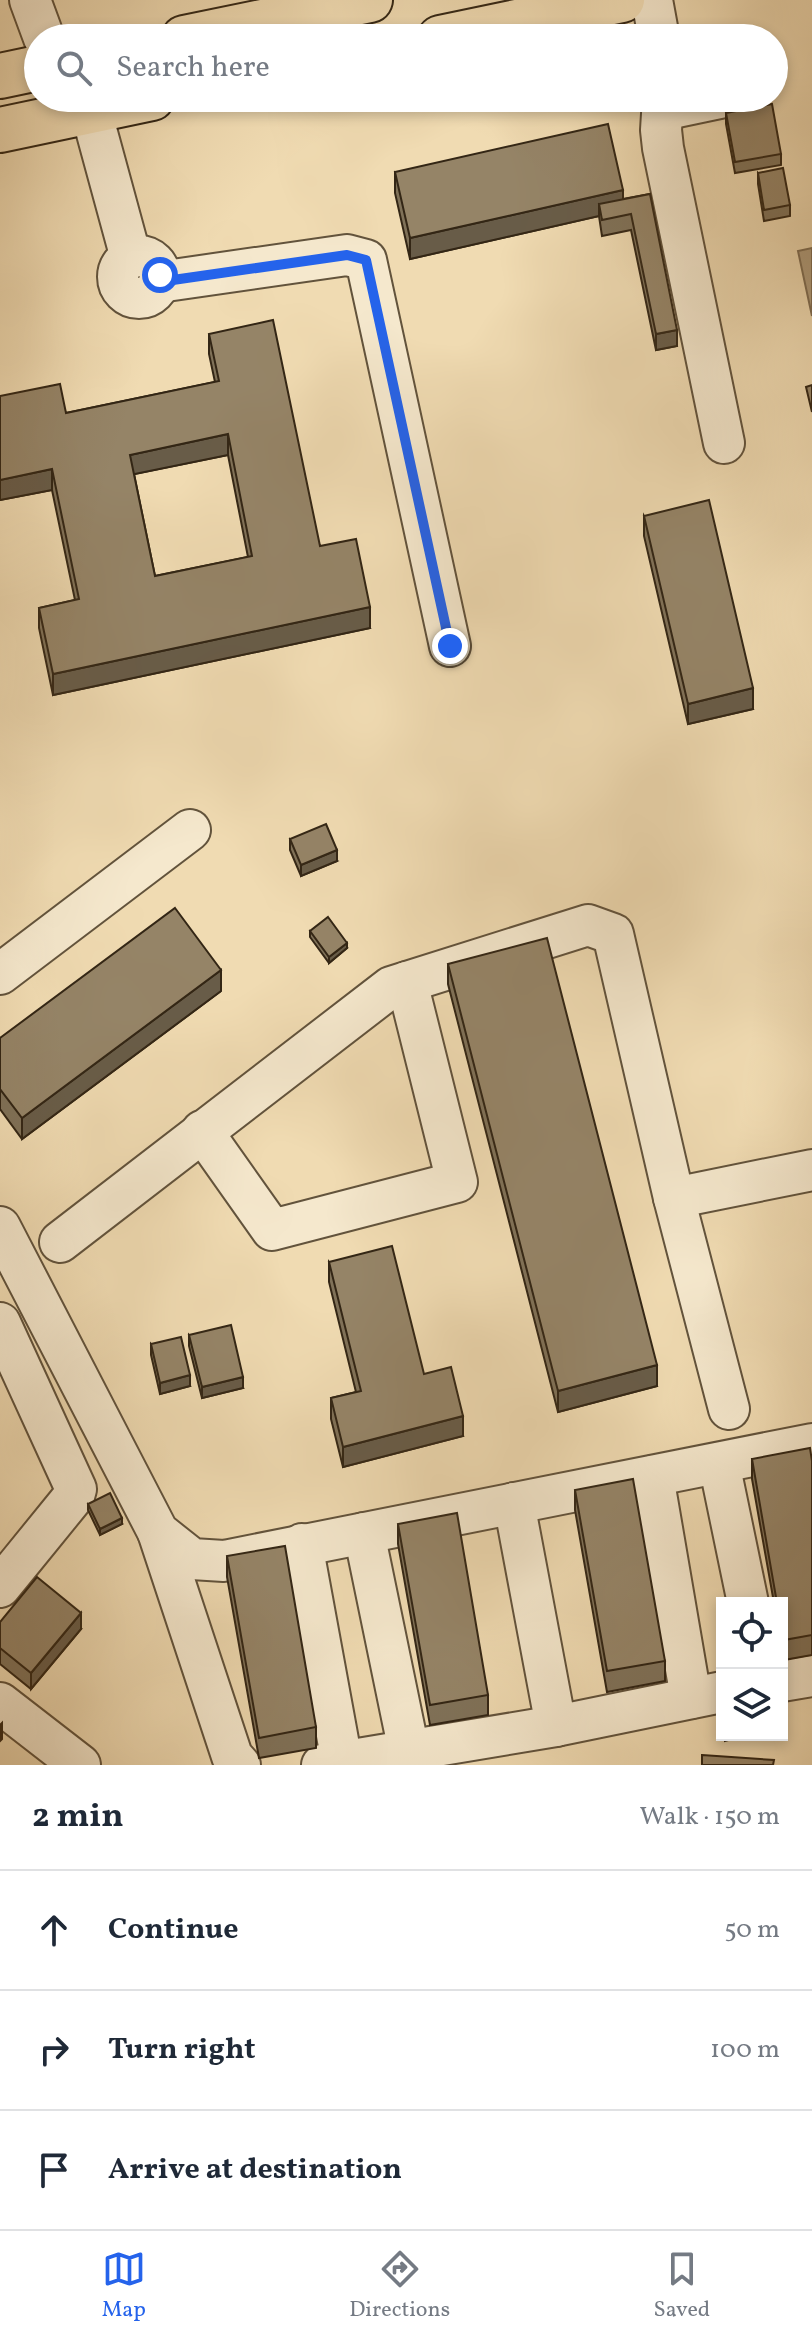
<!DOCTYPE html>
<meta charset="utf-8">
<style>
body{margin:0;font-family:Vollkorn,serif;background:#f2f2f3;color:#1f2937}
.controls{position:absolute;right:24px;bottom:24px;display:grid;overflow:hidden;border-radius:0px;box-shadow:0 4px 12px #0003}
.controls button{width:72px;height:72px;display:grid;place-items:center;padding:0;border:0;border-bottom:2px solid #e0e1e3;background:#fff;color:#1f2937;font:40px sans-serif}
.stop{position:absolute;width:24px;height:24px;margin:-18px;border:6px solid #2563eb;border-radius:50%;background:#fff}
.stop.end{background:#2563eb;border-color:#fff;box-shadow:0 2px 8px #0008}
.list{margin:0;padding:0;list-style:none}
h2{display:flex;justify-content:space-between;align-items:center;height:104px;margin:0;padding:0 32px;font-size:34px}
h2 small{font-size:26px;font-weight:400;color:#747a83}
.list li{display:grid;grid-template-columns:52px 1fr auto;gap:24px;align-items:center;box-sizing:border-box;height:120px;padding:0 32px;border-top:2px solid #e0e1e3}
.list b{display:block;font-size:30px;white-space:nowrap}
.list em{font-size:26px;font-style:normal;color:#747a83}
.icon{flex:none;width:44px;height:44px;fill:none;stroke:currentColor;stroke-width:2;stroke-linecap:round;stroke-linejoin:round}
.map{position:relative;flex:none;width:812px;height:1765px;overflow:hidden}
.search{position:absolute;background:#fff;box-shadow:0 4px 12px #0003;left:24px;right:24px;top:24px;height:88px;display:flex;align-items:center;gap:20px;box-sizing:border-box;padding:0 28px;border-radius:44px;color:#747a83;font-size:30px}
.sheet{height:464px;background:#fff}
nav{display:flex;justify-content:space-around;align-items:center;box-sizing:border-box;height:112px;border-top:2px solid #e0e1e3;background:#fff;font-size:22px;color:#747a83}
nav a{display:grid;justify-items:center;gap:4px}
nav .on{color:#2563eb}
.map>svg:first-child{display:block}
.water{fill:#b09d7d;stroke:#7e6d53;stroke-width:2}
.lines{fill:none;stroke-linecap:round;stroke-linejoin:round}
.minor-casing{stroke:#62533c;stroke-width:44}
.major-casing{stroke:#332615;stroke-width:48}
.minor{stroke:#f5e8cd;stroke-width:40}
.major{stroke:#f0dbb2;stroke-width:44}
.wall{fill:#807259;stroke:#332615;stroke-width:2;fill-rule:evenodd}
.shaded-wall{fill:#685c48;stroke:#332615;stroke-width:2}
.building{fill:#958467;stroke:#332615;stroke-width:2;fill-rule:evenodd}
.route{stroke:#2563eb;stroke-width:10}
</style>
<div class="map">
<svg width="812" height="1765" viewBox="0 0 812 1765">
<rect width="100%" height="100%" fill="#f0dbb2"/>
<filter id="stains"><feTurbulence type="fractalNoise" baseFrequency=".0025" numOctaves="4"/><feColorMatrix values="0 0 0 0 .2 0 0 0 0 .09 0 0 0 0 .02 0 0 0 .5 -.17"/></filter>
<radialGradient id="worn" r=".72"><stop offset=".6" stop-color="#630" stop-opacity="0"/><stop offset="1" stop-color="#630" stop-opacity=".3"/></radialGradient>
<!-- water -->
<polygon class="water" points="812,248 812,316 798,251"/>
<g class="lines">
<defs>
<g id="minor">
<polyline points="30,0 44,38"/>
<polyline points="652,0 659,38"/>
<polyline points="663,98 661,130 663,148 724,443"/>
<polyline points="663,110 720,98"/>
<polyline points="91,111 131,258"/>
<circle cx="139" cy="277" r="21"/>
<polyline points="159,282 347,255 366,260 450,646"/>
<polyline points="0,974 190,830"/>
<polyline points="202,1131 272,1230 457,1182 407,982"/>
<polyline points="674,1198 812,1170"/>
<polyline points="0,1227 158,1532 192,1559 224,1561 812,1444"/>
<polyline points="60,1242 391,987 588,925 613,934 674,1198 729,1409"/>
<polyline points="0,1323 76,1489 74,1496 0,1587"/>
<polyline points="719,1463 748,1603"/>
<polyline points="653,1476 691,1698"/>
<polyline points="158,1532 232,1756 240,1765"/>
<polyline points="364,1533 409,1751"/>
<polyline points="302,1544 342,1762"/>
<polyline points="782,1681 812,1676"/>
<polyline points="0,1703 80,1765"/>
<polyline points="556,1726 722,1692"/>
<polyline points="322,1765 556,1726 514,1503"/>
</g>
<g id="major">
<polyline points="184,38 370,0"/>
<polyline points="440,38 622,0"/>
<polyline points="0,76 38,68"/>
<polyline points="0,130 152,98"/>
</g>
</defs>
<!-- minor casing -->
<use href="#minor" class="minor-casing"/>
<!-- major casing -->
<use href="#major" class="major-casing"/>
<!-- minor -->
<use href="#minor" class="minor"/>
<!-- major -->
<use href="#major" class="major"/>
</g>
<!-- wall -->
<g class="wall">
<polygon points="726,113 781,154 781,165 735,173 726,124"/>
<polygon points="395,172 623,199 650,194 677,346 656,350 631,230 602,236 599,216 410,259 395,193"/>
<polygon points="758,173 790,205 790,216 764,221 758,184"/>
<path d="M209,334l111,212 50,82 -317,67 -14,-67v-20l36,-8 -23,-110 -52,10v-104l66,17 149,-31 -6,-28zM228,455l20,102 -93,19 -21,-102z"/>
<polygon points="644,516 753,709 688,724 644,536"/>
<polygon points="290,839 337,861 301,876 290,850"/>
<polygon points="310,931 347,948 329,963 310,937"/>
<polygon points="448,964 657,1386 558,1412 448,984"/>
<polygon points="221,991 22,1139 0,1109 0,1038"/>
<polygon points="329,1262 463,1436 343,1467 331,1419 331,1398 356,1392 329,1282"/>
<polygon points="189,1335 243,1388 202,1398 189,1346"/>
<polygon points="151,1344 190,1386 160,1394 151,1355"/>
<polygon points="752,1459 812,1461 812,1655 784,1660 782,1651 782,1603 774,1603 752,1479"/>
<polygon points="575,1490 665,1661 665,1681 607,1692 575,1510"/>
<polygon points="88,1504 122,1524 100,1535 88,1510"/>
<polygon points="398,1524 488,1695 488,1715 430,1725 398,1544"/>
<polygon points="227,1556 316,1727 316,1748 259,1758 227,1577"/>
<polygon points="0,1622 81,1629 31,1689 0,1664"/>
</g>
<!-- shaded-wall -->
<g class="shaded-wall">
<polygon points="623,190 623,211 599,204 599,216 410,259 410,238"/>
<polygon points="677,330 677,346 656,350 656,334"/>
<polygon points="228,434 228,455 130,475 130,455"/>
<polygon points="52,469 52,490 0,500 0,480"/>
<polygon points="370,607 370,628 53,695 53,674"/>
<polygon points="753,688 753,709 688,724 688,704"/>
<polygon points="337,850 337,861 301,876 301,865"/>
<polygon points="347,943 347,948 329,963 329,957"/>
<polygon points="221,970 221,991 22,1139 22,1118"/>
<polygon points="657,1365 657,1386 558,1412 558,1391"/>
<polygon points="190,1375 190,1386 160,1394 160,1383"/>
<polygon points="243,1377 243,1388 202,1398 202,1387"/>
<polygon points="463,1416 463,1436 343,1467 343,1447"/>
<polygon points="122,1518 122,1524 100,1535 100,1529"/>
<polygon points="81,1613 81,1629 31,1689 31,1673"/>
<polygon points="2,1723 2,1739 0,1741 0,1725"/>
<polygon points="725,1735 747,1735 725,1741"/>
</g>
<!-- building -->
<g class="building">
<polygon points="772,104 781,154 735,162 726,113"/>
<polygon points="608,124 623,190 410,238 395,172"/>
<polygon points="783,168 790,205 764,210 758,173"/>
<polygon points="650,194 677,330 656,334 631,214 602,220 599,204"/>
<path d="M273,320l47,226 36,-7 14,68 -317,67 -14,-66 40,-9 -27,-130 -52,11v-84l60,-12 6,29 153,-32 -10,-47zM228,434l24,122 -97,20 -25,-121z"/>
<polygon points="812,385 812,412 806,387"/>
<polygon points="709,500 753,688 688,704 644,516"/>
<polygon points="326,824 337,850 301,865 290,839"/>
<polygon points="175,908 221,970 22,1118 0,1089 0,1038"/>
<polygon points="328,917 347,943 329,957 310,931"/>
<polygon points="547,938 657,1365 558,1391 448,964"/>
<polygon points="392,1246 424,1374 451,1367 463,1416 343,1447 331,1398 361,1391 329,1262"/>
<polygon points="231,1325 243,1377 202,1387 189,1335"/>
<polygon points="181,1337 190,1375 160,1383 151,1344"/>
<polygon points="810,1448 812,1461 812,1635 784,1640 782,1631 782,1603 777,1603 752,1459"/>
<polygon points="633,1479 665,1661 607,1671 575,1490"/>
<polygon points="110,1493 122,1518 100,1529 88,1504"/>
<polygon points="457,1513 488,1695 430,1705 398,1524"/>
<polygon points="285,1546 316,1727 259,1738 227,1556"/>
<polygon points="37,1577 81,1613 31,1673 0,1648 0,1622"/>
<polygon points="722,1702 722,1722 718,1703"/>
<polygon points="702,1755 774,1760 773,1765 702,1765"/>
</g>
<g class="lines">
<!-- route -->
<polyline class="route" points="160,275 159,282 347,255 366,260 450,646"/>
</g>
<rect width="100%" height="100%" filter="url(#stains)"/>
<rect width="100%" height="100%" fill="url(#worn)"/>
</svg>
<div class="controls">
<button><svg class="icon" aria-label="locate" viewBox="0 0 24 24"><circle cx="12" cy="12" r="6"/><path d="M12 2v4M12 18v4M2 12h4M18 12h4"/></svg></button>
<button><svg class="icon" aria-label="layers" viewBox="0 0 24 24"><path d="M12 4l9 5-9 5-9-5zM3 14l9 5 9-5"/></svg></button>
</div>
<div class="stop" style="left:160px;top:275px"></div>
<div class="stop end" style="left:450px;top:646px"></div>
<div class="search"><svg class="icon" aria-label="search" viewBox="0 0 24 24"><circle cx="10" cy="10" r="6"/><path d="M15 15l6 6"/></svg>Search here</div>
</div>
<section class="sheet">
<h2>2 min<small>Walk · 150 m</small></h2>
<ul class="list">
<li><svg class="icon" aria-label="ahead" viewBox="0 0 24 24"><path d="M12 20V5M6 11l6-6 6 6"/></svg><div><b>Continue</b></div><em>50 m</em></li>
<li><svg class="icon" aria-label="right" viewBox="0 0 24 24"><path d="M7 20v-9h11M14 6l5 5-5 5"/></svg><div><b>Turn right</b></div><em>100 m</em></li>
<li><svg class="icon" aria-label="arrive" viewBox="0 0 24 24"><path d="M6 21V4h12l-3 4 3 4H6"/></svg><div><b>Arrive at destination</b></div></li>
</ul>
</section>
<nav>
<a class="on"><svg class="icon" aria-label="map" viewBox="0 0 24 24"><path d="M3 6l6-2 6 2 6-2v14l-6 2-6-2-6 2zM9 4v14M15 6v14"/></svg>Map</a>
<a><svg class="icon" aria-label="directions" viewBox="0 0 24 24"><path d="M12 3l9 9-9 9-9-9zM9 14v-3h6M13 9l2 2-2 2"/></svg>Directions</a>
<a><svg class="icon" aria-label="saved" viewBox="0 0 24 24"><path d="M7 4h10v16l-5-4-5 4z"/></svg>Saved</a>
</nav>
